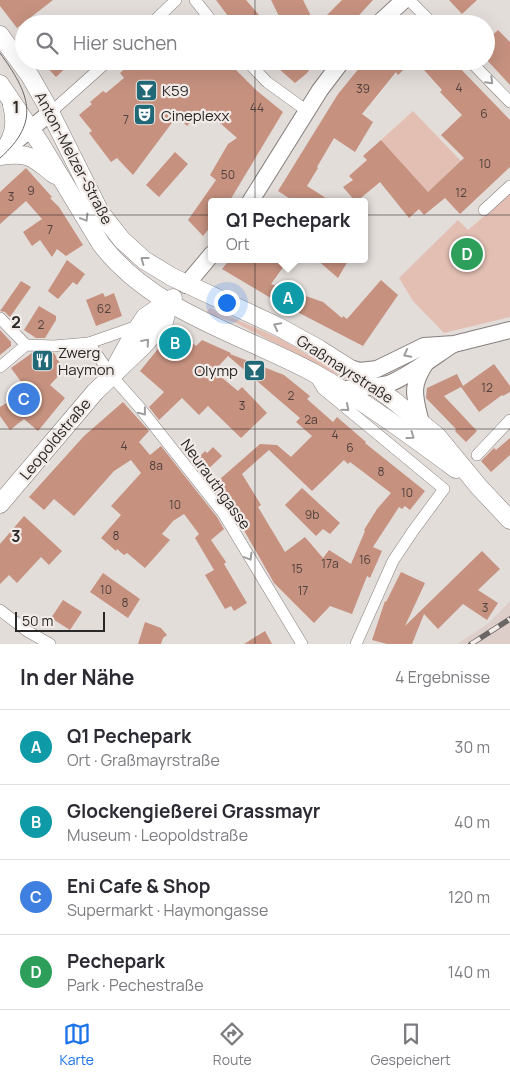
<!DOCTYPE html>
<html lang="de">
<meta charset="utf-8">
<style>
body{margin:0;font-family:Manrope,sans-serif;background:#f2f2f3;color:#2b2b33}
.scale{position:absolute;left:15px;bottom:12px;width:90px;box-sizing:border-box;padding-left:5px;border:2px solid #2a2727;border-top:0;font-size:14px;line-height:18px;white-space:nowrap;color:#2a2727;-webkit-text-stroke:4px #f1eae7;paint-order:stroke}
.you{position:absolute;left:226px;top:302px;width:18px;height:18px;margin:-12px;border:4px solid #fff;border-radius:50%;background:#1a73e8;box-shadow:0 0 0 8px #1a73e833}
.badge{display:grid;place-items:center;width:32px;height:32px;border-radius:50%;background:#1a73e8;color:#fff;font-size:16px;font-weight:700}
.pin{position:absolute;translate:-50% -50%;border:2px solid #fff;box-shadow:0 1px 5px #0006}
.popup{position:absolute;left:208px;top:198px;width:160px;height:65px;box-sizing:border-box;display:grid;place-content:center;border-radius:5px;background:#fff;filter:drop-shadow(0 1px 4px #0005);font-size:16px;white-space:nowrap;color:#7c7c81}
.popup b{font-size:19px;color:#2b2b33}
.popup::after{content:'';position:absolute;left:50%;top:100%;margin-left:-10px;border:10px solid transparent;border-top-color:#fff}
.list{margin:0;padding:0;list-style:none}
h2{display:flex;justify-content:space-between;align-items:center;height:65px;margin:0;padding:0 20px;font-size:21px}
h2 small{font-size:16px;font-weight:400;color:#7c7c81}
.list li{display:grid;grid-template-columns:32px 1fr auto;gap:15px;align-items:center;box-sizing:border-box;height:75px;padding:0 20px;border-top:1px solid #e1e1e2}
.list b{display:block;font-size:19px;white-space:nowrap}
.list p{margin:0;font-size:16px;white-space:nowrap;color:#7c7c81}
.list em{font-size:16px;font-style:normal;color:#7c7c81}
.icon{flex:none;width:28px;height:28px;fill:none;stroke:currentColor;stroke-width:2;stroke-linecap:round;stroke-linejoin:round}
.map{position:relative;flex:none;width:510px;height:644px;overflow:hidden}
.search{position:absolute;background:#fff;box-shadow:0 5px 20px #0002;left:15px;right:15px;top:15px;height:55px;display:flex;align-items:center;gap:12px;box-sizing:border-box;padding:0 18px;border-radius:28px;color:#7c7c81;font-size:19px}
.sheet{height:365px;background:#fff}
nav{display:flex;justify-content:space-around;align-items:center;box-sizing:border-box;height:70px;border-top:1px solid #e1e1e2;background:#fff;font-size:14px;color:#7c7c81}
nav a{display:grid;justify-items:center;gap:2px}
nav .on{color:#1a73e8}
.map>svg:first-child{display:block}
.built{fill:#ddcec9}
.green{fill:#e3bfb3}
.building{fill:#c6917f;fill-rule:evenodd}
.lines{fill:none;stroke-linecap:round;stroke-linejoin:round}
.street-casing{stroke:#857e7c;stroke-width:12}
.secondary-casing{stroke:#857e7c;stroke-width:18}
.primary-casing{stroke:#857e7c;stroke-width:19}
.street{stroke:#fff;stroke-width:11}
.secondary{stroke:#fff;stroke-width:16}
.primary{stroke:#fff;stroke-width:18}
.tram{stroke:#6a6665;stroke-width:1}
.rail-casing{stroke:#6a6665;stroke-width:5.5}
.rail{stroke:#f1eae7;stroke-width:4;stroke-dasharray:11;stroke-linecap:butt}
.oneway{stroke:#9f9e9e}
.grid{fill:none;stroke:#2a2727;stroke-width:1;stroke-opacity:0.55}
.labels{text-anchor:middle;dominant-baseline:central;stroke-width:4.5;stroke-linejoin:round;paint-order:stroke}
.number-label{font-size:12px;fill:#51423d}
.poi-label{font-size:15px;fill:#2a2727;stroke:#f1eae7;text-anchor:start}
.street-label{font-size:15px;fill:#2a2727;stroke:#f1eae7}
.grid-label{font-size:16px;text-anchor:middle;font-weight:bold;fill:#2a2727;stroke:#f1eae7;stroke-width:4.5;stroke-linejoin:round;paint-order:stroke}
</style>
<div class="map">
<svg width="510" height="644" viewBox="0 0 510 644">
<rect width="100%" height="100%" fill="#e3ddda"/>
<!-- built -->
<polygon class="built" points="510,601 510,644 457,644 489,623"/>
<!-- green -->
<g class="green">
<polygon points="413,111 461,161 428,192 381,140"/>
<polygon points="510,194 510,317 444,333 413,301 399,278 458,220 468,230"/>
<polygon points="210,308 281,339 346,377 345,379 236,323 205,313"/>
</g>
<!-- building -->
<g class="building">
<polygon points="0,0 53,0 17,28 0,6"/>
<polygon points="216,0 246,0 267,24 234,24"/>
<polygon points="271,0 303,0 315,24 283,24"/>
<polygon points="342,0 373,0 351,24 318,24"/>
<polygon points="449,0 477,0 462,14"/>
<polygon points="498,30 510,42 510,85 486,59 486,41"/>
<polygon points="41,61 73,61 56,77"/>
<polygon points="133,61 227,61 256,90 283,112 229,202 212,202 212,225 203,236 188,220 216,180 210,175 228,144 237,138 203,108 187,126 177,116 133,175 117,158 111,162 89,133 92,131 79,115 92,104 90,102 103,91 106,93 124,78 120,73"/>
<polygon points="270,61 317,61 306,74 295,83"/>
<polygon points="365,61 413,61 398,75 396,72 362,114 373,122 355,152 334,138 317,167 318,168 307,186 332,202 295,202 278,191 338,94"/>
<polygon points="416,61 453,61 510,120 510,167 460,214 445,198 424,215 419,209 409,218 380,182 356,202 343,187 353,180 349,176 367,160 363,156 381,140 428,192 464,158 441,135 462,115 440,92 442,90"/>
<polygon points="175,152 188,164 159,197 146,185"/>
<polygon points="26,168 52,197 50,198 59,207 83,245 66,256 57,249 52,257 40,240 32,246 23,232 42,219 26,201 0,224 0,192"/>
<polygon points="230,259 289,259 271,284 323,302 342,318 343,316 347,319 381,280 398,295 363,346 274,300 222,269"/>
<polygon points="316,259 349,259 338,278"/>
<polygon points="67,260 85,274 77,285 73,282 58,299 48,291"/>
<polygon points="21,281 31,287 10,317 5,312 0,311"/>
<polygon points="103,293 105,297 114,293 122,316 96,326 86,300"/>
<polygon points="39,306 56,316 56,320 45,338 36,338 24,330"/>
<path d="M175,328l21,18 6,-6 29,13 -1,1 54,21 26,21 -3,3 26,23 4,-5 29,25 -1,1 60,48 -15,19 -5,-4 -3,3 -3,-2 -26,40 9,4 -12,27 -3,-2 -15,38 -22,-8 -16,17 -40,-40 -37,-65 -2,1 -23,-33 48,-42 17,1 14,12 21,-21 -16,-14 4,-4 -72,-62 -14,15 24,20 4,-4 25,26 -26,25 -33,-32 -9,9 -17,-17 -23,22 -10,-13 15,-15 -24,-21zM269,450l43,41 32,-31 4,4 2,-2 41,31 -14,16 -13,21 1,1 -14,33 -22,-14 -6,8 -18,-21 -20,15 -27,-45 3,-2 -19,-31z"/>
<polygon points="0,330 11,342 11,346 0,355"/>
<polygon points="32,353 54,353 64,370 50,385 65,398 38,431 24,419 10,430 0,416 0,407 27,390 11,368"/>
<polygon points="494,364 510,386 510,392 503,396 502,395 479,412 461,387 444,396 477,431 466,442 455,431 456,429 426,398 427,388 457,374 463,386"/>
<polygon points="123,402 149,431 139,442 150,455 161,446 217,517 224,529 211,540 226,562 224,564 247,603 234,611 231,606 225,609 205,575 214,570 195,538 199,534 184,514 173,521 162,534 170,540 145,568 127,553 124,555 117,549 116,551 101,538 121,515 111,506 141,473 131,460 114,471 74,516 54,499 44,510 29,497 84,436"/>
<polygon points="510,438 510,455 491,472 481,461 494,448 496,450"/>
<polygon points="213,447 222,456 202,475 193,463 205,451 207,453"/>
<polygon points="302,488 340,523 330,534 323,529 316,536 285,505"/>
<polygon points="24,516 62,551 49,565 41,557 17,583 9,575 0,584 0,544"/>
<polygon points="482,551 500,569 478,590 498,603 487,620 463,604 438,629 424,614 412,644 387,644 372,640 385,601 386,602 401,572 425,583 405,626"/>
<polygon points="103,573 140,599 128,618 90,592"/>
<polygon points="63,600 82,612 70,630 51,618"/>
<polygon points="145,622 161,628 167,635 163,638 161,644 138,644"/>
<polygon points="265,631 272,644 244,644"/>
</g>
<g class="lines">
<defs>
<g id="street">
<polyline points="195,0 214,24"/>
<polyline points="409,0 433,24"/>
<polyline points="151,24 176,0"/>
<polyline points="247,61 267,82 307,111"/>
<polyline points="470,61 510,102"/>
<polyline points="51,112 108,61"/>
<polyline points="484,210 510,186"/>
<polyline points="0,318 26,345"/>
<polyline points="89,343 111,375 140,408 223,513 302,644"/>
<polyline points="0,367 26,345 54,346 89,343 132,328 137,328"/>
<polyline points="315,376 323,389 444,489 413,531 393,561 356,644"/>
<polyline points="477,455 510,420"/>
<polyline points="0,610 27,631 50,644"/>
</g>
<g id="secondary">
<polyline points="378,24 404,0"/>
<polyline points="5,150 51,112"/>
<polyline points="250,202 320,90 342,61"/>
<polyline points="186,285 212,254"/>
<polyline points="349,368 360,371 377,369 424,346 454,344 510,330"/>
<path d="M341,390c16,-4 32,-2 47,-6 18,-6 47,-28 64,-39"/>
<path d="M421,423c-7,-28 -11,-37 6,-62"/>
</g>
<g id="primary">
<polyline points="0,35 30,76 46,104 100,212 122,240 144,260 172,277 279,327 319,349 349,368 393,400 437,436 479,487 510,520"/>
<path d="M0,84l40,59 61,101c52,68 141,90 213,129 50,28 96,62 142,96"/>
<path d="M0,155c14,-16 17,-30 12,-50"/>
<path d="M0,156c30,-4 32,1 55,19"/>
<polyline points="117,364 133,335 145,317 173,298"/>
<polyline points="0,504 95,392 143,346 164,322 169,302"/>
</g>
</defs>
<!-- street casing -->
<use href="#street" class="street-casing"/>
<!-- secondary casing -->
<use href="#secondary" class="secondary-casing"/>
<!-- primary casing -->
<use href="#primary" class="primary-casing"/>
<!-- street -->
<use href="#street" class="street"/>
<!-- secondary -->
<use href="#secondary" class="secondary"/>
<!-- primary -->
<use href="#primary" class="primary"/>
<!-- tram -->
<path class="tram" d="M0,53c29,40 42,68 0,105"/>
<defs>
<polyline id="rail" points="471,644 510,619"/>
</defs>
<!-- rail casing -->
<use href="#rail" class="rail-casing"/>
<!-- rail -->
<use href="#rail" class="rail"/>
</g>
<!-- one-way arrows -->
<defs><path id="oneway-chevron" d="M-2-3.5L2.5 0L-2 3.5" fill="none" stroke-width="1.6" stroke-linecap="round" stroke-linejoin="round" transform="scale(1.25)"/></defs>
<g class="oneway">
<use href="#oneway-chevron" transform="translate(490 81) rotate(45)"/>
<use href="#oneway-chevron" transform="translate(85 218) rotate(59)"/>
<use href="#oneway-chevron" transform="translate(144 260) rotate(-143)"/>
<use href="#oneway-chevron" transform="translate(277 326) rotate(-153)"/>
<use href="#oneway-chevron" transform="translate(146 342) rotate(-49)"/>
<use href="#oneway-chevron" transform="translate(407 354) rotate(152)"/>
<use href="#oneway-chevron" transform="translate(346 408) rotate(40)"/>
<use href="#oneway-chevron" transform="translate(143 412) rotate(52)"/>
<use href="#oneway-chevron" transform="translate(411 436) rotate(36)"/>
<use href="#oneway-chevron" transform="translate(249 557) rotate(59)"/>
</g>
<!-- grid -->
<path class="grid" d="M255,0v24M255,61v583M0,215h510M0,429h510"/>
<!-- icons -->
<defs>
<symbol id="bar-square" viewBox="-11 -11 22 22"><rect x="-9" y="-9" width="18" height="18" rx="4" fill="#226977" stroke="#f1eae7"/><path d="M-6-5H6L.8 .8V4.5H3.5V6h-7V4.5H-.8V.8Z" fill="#fff"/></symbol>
<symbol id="theatre-square" viewBox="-11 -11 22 22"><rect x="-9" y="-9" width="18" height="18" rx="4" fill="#226977" stroke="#f1eae7"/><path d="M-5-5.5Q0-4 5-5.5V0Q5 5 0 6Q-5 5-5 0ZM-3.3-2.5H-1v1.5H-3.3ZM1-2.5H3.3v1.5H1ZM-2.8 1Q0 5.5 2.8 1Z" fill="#fff"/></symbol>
<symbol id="restaurant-square" viewBox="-11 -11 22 22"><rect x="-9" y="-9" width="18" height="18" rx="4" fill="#226977" stroke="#f1eae7"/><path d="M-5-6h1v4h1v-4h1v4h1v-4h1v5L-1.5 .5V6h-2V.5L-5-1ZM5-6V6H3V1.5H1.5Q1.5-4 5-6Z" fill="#fff"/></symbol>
</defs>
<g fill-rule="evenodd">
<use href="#bar-square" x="134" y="78" width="25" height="25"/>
<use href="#theatre-square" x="132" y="102" width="25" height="25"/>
<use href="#restaurant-square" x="30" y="348" width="25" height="25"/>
<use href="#bar-square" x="242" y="358" width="25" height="25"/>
</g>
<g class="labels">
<!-- number labels -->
<g class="number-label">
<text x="459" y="87">4</text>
<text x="363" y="88">39</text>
<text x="257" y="107">44</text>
<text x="484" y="113">6</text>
<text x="126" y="119">7</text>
<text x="485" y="163">10</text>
<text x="228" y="174">50</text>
<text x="31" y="190">9</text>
<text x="461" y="192">12</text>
<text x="11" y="196">3</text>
<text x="50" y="229">7</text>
<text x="104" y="308">62</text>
<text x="41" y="324">2</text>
<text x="487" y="387">12</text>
<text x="291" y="395">2</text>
<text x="242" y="405">3</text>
<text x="311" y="419">2a</text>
<text x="335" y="434">4</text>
<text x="124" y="445">4</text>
<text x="350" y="447">6</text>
<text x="156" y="465">8a</text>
<text x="381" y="471">8</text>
<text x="407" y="492">10</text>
<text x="175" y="504">10</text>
<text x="312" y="514">9b</text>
<text x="116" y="535">8</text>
<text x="365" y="559">16</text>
<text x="330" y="563">17a</text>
<text x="297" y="568">15</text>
<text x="106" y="589">10</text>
<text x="303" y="590">17</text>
<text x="125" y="602">8</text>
<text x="485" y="607">3</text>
</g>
<!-- poi labels -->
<g class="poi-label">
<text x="162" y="90">K59</text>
<text x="161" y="115">Cineplexx</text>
<text x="58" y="352">Zwerg<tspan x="58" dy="17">Haymon</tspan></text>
<text x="238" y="370" text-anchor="end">Olymp</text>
</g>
<!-- street labels -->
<g class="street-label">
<text transform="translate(74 158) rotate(62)">Anton-Melzer-Straße</text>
<text transform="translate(345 369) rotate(33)">Graßmayrstraße</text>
<text transform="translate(55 439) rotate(-50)">Leopoldstraße</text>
<text transform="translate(216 484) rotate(54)">Neurauthgasse</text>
</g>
</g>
<g class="grid-label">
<text x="16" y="113">1</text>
<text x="16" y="328">2</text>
<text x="16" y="542">3</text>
</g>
</svg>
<div class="scale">50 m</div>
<div class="you"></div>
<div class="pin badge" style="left:288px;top:298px;background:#0f9aa8">A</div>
<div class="popup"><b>Q1 Pechepark</b>Ort</div>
<div class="pin badge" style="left:175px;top:343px;background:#0f9aa8">B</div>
<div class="pin badge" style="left:24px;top:399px;background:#3f7fe0">C</div>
<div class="pin badge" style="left:467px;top:254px;background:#2e9e5b">D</div>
<div class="search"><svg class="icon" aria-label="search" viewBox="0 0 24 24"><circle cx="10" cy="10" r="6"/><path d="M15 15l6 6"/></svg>Hier suchen</div>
</div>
<section class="sheet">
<h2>In der Nähe<small>4 Ergebnisse</small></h2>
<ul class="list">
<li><span class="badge" style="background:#0f9aa8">A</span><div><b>Q1 Pechepark</b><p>Ort · Graßmayrstraße</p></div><em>30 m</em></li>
<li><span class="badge" style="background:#0f9aa8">B</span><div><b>Glockengießerei Grassmayr</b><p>Museum · Leopoldstraße</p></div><em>40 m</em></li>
<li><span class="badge" style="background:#3f7fe0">C</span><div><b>Eni Cafe &amp; Shop</b><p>Supermarkt · Haymongasse</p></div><em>120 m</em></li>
<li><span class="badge" style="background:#2e9e5b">D</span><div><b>Pechepark</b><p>Park · Pechestraße</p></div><em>140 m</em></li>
</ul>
</section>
<nav>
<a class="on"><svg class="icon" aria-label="map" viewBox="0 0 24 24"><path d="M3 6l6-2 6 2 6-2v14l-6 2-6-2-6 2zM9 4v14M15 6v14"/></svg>Karte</a>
<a><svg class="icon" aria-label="directions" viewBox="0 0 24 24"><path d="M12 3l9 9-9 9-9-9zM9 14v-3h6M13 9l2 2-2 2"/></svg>Route</a>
<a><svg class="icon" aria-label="saved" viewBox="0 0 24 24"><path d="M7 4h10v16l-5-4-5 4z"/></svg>Gespeichert</a>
</nav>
